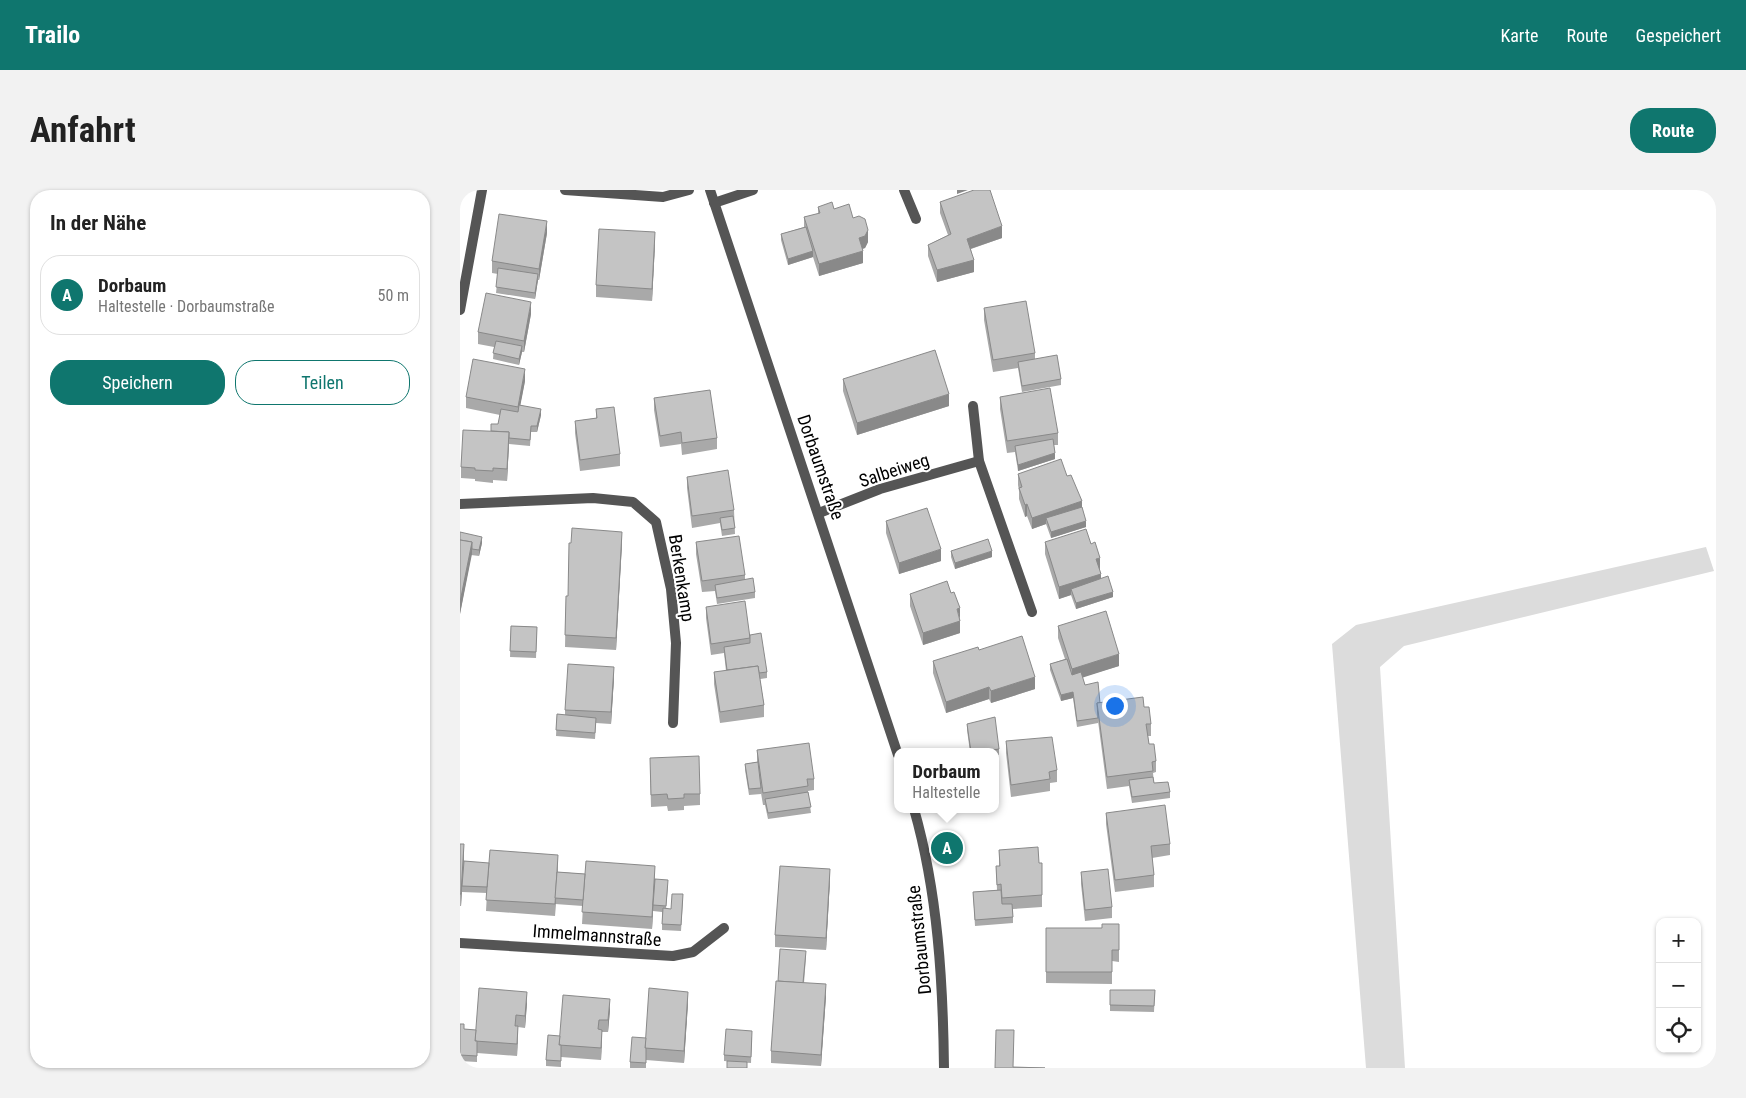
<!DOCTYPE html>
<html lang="de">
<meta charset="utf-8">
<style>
body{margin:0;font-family:"Roboto Condensed",sans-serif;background:#f2f2f2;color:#222}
.controls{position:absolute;right:15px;bottom:15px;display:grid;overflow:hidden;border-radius:10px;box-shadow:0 1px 4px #0004}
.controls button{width:45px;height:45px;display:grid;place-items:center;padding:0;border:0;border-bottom:1px solid #e0e0e0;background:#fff;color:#222;font:25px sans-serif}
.you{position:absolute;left:654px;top:515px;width:18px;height:18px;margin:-12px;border:4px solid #fff;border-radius:50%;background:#1a73e8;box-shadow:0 0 0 8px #1a73e833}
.badge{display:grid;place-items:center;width:32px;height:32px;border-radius:50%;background:#0f766e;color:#fff;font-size:16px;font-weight:700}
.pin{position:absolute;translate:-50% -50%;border:2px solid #fff;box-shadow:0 1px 5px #0006}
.popup{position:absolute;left:434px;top:558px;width:105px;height:65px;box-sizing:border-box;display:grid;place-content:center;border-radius:10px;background:#fff;filter:drop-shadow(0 1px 4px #0005);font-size:16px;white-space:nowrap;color:#767676}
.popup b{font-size:19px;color:#222}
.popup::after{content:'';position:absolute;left:50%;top:100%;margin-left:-10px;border:10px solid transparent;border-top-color:#fff}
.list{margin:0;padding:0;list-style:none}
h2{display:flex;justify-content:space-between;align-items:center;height:65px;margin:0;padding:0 20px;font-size:21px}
h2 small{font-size:16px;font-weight:400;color:#767676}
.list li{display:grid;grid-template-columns:32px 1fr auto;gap:15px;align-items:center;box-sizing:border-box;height:80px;margin:0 10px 10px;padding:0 10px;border:1px solid #e0e0e0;border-radius:20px}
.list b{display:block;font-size:19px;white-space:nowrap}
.list p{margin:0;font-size:16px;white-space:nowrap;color:#767676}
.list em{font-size:16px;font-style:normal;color:#767676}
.actions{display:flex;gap:10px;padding:15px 20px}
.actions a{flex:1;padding:11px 0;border:1px solid #0f766e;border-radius:20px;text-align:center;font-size:18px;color:#0f766e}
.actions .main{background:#0f766e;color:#fff}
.icon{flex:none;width:28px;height:28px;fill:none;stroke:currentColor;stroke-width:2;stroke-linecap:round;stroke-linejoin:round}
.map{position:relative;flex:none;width:1256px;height:878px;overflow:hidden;border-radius:20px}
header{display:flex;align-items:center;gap:30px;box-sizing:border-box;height:70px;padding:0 25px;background:#0f766e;color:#fff}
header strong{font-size:24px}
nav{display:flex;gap:28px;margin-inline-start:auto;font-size:18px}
.intro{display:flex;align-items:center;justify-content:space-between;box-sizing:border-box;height:120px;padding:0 30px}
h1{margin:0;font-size:35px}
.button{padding:12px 22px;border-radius:20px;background:#0f766e;color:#fff;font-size:18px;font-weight:700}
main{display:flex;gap:30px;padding:0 30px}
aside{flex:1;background:#fff;border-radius:20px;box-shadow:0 1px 4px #0004}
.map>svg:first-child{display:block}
.green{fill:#dcdcdc}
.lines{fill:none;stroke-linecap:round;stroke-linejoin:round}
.minor{stroke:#555;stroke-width:10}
.tertiary{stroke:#555;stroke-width:10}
.wall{fill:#a9a9a9}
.shaded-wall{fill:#898989}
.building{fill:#c4c4c4;stroke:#898989}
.labels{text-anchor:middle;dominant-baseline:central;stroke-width:4;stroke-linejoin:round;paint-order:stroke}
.street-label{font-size:18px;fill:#000;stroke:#fff}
</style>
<header>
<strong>Trailo</strong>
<nav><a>Karte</a><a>Route</a><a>Gespeichert</a></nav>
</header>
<div class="intro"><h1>Anfahrt</h1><a class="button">Route</a></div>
<main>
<aside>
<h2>In der Nähe<small></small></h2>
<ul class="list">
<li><span class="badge">A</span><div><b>Dorbaum</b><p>Haltestelle · Dorbaumstraße</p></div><em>50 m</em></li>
</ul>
<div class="actions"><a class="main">Speichern</a><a>Teilen</a></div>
</aside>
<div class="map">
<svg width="1256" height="878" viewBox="0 0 1256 878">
<rect width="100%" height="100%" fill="#fff"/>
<!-- green -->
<polygon class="green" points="1246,357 1254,381 944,456 920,477 945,878 906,878 872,454 896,435"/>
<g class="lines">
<!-- minor -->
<g class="minor">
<polyline points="105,0 203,7 229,0"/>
<polyline points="444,0 456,29"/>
<polyline points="254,13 293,0"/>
<polyline points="0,120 22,0"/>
<polyline points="513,216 519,271 572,422"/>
<polyline points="0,314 133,308 173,312 196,332 211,399 216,453 213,533"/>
<polyline points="359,323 420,299 519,271"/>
<polyline points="0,753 213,766 233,762 264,738"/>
</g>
<!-- tertiary -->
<g class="tertiary">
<polyline points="250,0 438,565"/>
<path d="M454,619c24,84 29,173 30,259"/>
</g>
</g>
<!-- wall -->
<g class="wall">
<polygon points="480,12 542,48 511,59 514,82 477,92 468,66 468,55 488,45 480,23"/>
<polygon points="358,17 374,19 393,28 408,52 405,58 402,59 403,73 359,86 353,67 328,75 321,50 321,44 344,37 344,27 358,24"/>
<polygon points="87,43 79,90 78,90 75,109 36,103 38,84 32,83 32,71"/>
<polygon points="195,54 192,111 136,107 136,95"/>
<polygon points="524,118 575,163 575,169 601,189 601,195 562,202 558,178 533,182 524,130"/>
<polygon points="71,124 64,162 62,162 59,175 33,169 34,157 18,154 18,142"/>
<polygon points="383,189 489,216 397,245 383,201"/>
<polygon points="65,191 60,215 81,225 77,242 71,242 70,256 49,254 47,291 33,290 33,293 15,291 15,289 1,288 1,277 38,234 40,225 6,218 6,207"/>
<polygon points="540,207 598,243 598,255 594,255 595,269 558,281 555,262 547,263 540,219"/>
<polygon points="194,208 257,248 257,259 222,265 221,254 200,257 194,220"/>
<polygon points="136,219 160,264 160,276 120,281 115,243 115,231 136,228"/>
<polygon points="558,284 607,286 622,317 626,337 591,348 586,334 572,339 567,326 565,327 559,309 559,301 558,295"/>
<polygon points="227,287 274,320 275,344 262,346 260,333 232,338 227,298"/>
<polygon points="426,331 481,371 439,384 426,343"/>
<polygon points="0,342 22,353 19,366 11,365 0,424"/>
<polygon points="236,352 285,385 285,389 295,402 295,408 257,414 255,401 242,402 236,364"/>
<polygon points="585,352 631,354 640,379 639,379 641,388 653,407 616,419 611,405 599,409 585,364"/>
<polygon points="162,353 156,460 105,457 106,406 108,406"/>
<polygon points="491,361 532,367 495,379 491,367"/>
<polygon points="450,404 500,429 500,443 463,455 450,416"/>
<polygon points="246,417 290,445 307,482 307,488 300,489 304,515 304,527 260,533 254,494 254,482 266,481 264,463 251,465 246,428"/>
<polygon points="51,436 77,437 76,468 50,467"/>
<polygon points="598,436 659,476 622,487 625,495 640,513 684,517 691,534 691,546 688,546 689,554 696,571 696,582 693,583 694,593 710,602 710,608 672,613 669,596 647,599 638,531 638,533 617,537 613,508 601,511 590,480 590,474 605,469 598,448"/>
<polygon points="519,460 575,499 531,513 529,509 486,523 473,483 473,471"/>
<polygon points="154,488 151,534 136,533 135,549 96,546 97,524 105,525 105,520"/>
<polygon points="507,534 539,559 539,565 536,565 536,562 510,562 507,540"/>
<polygon points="546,551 597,580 597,592 590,593 590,601 551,607 546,563"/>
<polygon points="297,560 354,589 354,600 348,601 351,623 308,629 305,615 303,615 301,603 301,604 289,605 285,580 285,574 297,572"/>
<polygon points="190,580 240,604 240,615 224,616 224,620 208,621 207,616 191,617"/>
<polygon points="646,623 710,654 710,665 692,668 694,685 694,697 655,702 646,634"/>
<polygon points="0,654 4,666 4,671 98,682 195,689 208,696 206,719 211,719 223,710 221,741 202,740 202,722 193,721 193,720 192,739 122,734 123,716 95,714 95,726 26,721 27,703 2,702 2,700 1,716 0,716"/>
<polygon points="539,660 579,673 582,673 582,717 553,719 553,733 515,736 513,702 537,700 536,676 539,676"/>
<polygon points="621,682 652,717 652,728 625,731 621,694"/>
<polygon points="370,690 366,760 315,757 315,745"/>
<polygon points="659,734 659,772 652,771 652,794 586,793 586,738 642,738"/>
<polygon points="346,767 344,793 366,806 361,876 311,873 311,861 318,791"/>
<polygon points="650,800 695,800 694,822 650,821"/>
<polygon points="67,813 65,838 58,837 57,866 17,863 17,872 0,871 0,834 4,839 16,840"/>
<polygon points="228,813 224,873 186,870 186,878 170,878 170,872 186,848"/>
<polygon points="150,820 148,842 142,842 141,870 101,867 101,877 86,876 86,870 100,846"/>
<polygon points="292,847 291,873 264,871 264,865"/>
</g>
<!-- shaded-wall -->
<g class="shaded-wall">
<polygon points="497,0 508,0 497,4"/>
<polygon points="87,31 87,43 79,90 79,79"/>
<polygon points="542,36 542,48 507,60 507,49"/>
<polygon points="408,40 408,52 405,58 399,60 399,48"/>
<polygon points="195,42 195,54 192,111 192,99"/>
<polygon points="353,61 353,67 328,75 328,69"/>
<polygon points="403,61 403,73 359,86 359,74"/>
<polygon points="514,70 514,82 477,92 477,80"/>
<polygon points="78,84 78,90 75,109 75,103"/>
<polygon points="71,112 71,124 64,162 64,151"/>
<polygon points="62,156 62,162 59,175 59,169"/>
<polygon points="65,179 65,191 58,228 58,217"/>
<polygon points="489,204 489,216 397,245 397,233"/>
<polygon points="81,219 81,225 77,242 77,236"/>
<polygon points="49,242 49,254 47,291 47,279"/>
<polygon points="595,263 595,269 558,281 558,275"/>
<polygon points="622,311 622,323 586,328 586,334 572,339 572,328"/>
<polygon points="567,314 567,326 565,327 565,315"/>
<polygon points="626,331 626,337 591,348 591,342"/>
<polygon points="162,342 162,353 156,460 156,448"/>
<polygon points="22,347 22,353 19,366 19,360"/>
<polygon points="12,352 12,364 0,424 0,412"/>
<polygon points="481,359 481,371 439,384 439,373"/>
<polygon points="532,361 532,367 495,379 495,373"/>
<polygon points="640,368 640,379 636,381 636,369"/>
<polygon points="641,384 641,395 611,399 611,405 599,409 599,397"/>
<polygon points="653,402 653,407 616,419 616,413"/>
<polygon points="500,418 500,430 497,419"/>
<polygon points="500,431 500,443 463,455 463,443"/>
<polygon points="659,464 659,476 612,491 612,479"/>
<polygon points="154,477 154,488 151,534 151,522"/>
<polygon points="575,487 575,499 531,513 531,501"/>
<polygon points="529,497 529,509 486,523 486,512"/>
<polygon points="613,502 613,508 601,511 601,505"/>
<polygon points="4,654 4,666 1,716 1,704"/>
<polygon points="98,665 98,677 95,726 95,714"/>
<polygon points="195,676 195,688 192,739 192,727"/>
<polygon points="370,679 370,690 366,760 366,748"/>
<polygon points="366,794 366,806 361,876 361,865"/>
<polygon points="67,802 67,813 65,838 65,826"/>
<polygon points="228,802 228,813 224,873 224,861"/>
<polygon points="150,809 150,820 148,842 148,830"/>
<polygon points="58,836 58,847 57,866 57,854"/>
<polygon points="142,840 142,851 141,870 141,858"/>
</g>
<!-- building -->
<g class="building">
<polygon points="514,0 530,0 542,36 507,49 514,70 477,80 468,55 491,44 480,12"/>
<polygon points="372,12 374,19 389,14 393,28 399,26 405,29 408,40 405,46 399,48 403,61 359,74 344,27 360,23 358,17"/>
<polygon points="39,24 87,31 79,79 32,71"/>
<polygon points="346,37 353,61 328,69 321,44"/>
<polygon points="139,39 195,42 192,99 136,95"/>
<polygon points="38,78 78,84 75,103 36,97"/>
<polygon points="26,103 71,112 64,151 18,142"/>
<polygon points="566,111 575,163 533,170 524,118"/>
<polygon points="36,151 62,156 59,169 33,163"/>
<polygon points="475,160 489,204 397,233 383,189"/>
<polygon points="597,165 601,189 562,196 558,172"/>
<polygon points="13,169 65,179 58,217 6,207"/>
<polygon points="590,198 598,243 547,251 540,207"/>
<polygon points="250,200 257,248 222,253 221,242 200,246 194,208"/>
<polygon points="59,215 81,219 77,236 71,236 70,250 49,248 49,242 31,241 31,234 38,234 41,219 58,222"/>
<polygon points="154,217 160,264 120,270 115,231 137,228 136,219"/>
<polygon points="3,240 49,242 47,279 33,278 33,281 15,280 15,278 1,277"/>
<polygon points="593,249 595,263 558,275 555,256"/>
<polygon points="601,269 607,286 611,285 622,311 572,328 567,314 565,315 559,298 562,297 558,284"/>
<polygon points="268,280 274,320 232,326 227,287"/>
<polygon points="622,317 626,331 591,342 586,328"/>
<polygon points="467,318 481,359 439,373 426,331"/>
<polygon points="273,326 275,338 262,340 260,328"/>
<polygon points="112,338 162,342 156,448 105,445 106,406 108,406 109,353 111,353"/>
<polygon points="626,339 631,354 635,352 640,368 636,369 641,384 599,397 585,352"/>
<polygon points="0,342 22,347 19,360 12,359 12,352 0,350"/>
<polygon points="279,346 285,385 242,391 236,352"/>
<polygon points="528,349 532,361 495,373 491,361"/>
<polygon points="0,350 12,352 0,412"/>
<polygon points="648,386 653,402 616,413 611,399"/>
<polygon points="293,388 295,402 257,408 255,395"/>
<polygon points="487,391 491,403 494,402 500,418 497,419 500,431 463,443 450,404"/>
<polygon points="285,411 290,448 251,454 246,417"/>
<polygon points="646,421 659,464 612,479 598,436"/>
<polygon points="51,436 77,437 76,462 50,461"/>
<polygon points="301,443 307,482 299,483 298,476 267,480 264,457 290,453 290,445"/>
<polygon points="562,446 575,487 531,501 529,497 486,512 473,471 518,457 519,460"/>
<polygon points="607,469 612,485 621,482 625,495 638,492 640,513 637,513 638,528 617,531 613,502 601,505 590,474"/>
<polygon points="108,474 154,477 151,522 105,520"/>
<polygon points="298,476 304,515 260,522 254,482"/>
<polygon points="683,507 684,517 689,517 691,534 686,534 689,554 694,554 696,571 692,572 693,581 647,587 637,513"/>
<polygon points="97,524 136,528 135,543 96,540"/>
<polygon points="535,527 539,559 520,562 511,562 507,534"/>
<polygon points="592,547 597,580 589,582 590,589 551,595 546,551"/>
<polygon points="349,553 354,589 347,589 348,596 303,603 297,560"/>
<polygon points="239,566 240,604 224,604 224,608 208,609 207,604 191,605 190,568"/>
<polygon points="298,572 301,598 289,599 285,574"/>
<polygon points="693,587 694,593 708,592 710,602 672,607 669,590"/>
<polygon points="348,602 351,617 308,623 305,609"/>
<polygon points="705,615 710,654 691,656 694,685 655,690 646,623"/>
<polygon points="0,654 4,654 1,704 0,704"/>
<polygon points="578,657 579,673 582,673 582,705 542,708 541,694 537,695 536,676 540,676 539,660"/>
<polygon points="30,660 98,665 95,714 26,710"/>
<polygon points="4,671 29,673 27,697 2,696"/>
<polygon points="126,671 195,676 192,727 122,722"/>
<polygon points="320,676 370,679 366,748 315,745"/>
<polygon points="648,679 652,717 625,720 621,682"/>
<polygon points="97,682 125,684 123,710 95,708"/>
<polygon points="195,689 208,690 206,716 193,715"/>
<polygon points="541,700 542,714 552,714 553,727 515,730 513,702"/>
<polygon points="212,704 223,704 221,735 202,734 203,718 211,719"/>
<polygon points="642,734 659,734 659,760 652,760 652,782 586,782 586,738 642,738"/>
<polygon points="320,759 346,761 343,793 318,791"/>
<polygon points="316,791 366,794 361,865 311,861"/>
<polygon points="19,798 67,802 65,826 56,825 55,836 58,836 57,854 15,851"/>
<polygon points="189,798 228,802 224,861 185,858"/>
<polygon points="650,800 695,800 694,816 650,815"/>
<polygon points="103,805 150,809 148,830 139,830 138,839 142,840 141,858 99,855"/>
<polygon points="0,834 4,834 4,839 16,840 15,851 17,851 17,866 0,865"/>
<polygon points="266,839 292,841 291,867 264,865"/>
<polygon points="536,840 554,840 553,877 585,878 535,878"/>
<polygon points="88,845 100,846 99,855 101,855 101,871 86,870"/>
<polygon points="172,847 186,848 185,858 186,858 186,873 170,872"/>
<polygon points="267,871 287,872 287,878 267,878"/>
</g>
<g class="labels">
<!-- street labels -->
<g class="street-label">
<text transform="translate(361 277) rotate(71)">Dorbaumstraße</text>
<text transform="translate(434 280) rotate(-18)">Salbeiweg</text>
<text transform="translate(222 388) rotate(81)">Berkenkamp</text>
<text transform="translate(137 745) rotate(4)">Immelmannstraße</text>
<text transform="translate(459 750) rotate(-96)">Dorbaumstraße</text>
</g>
</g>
</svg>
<div class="controls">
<button>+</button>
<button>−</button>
<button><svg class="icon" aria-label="locate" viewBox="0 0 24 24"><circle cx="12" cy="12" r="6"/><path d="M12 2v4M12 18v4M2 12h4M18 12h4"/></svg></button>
</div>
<div class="you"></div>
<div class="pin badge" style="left:487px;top:658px">A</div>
<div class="popup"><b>Dorbaum</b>Haltestelle</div>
</div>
</main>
